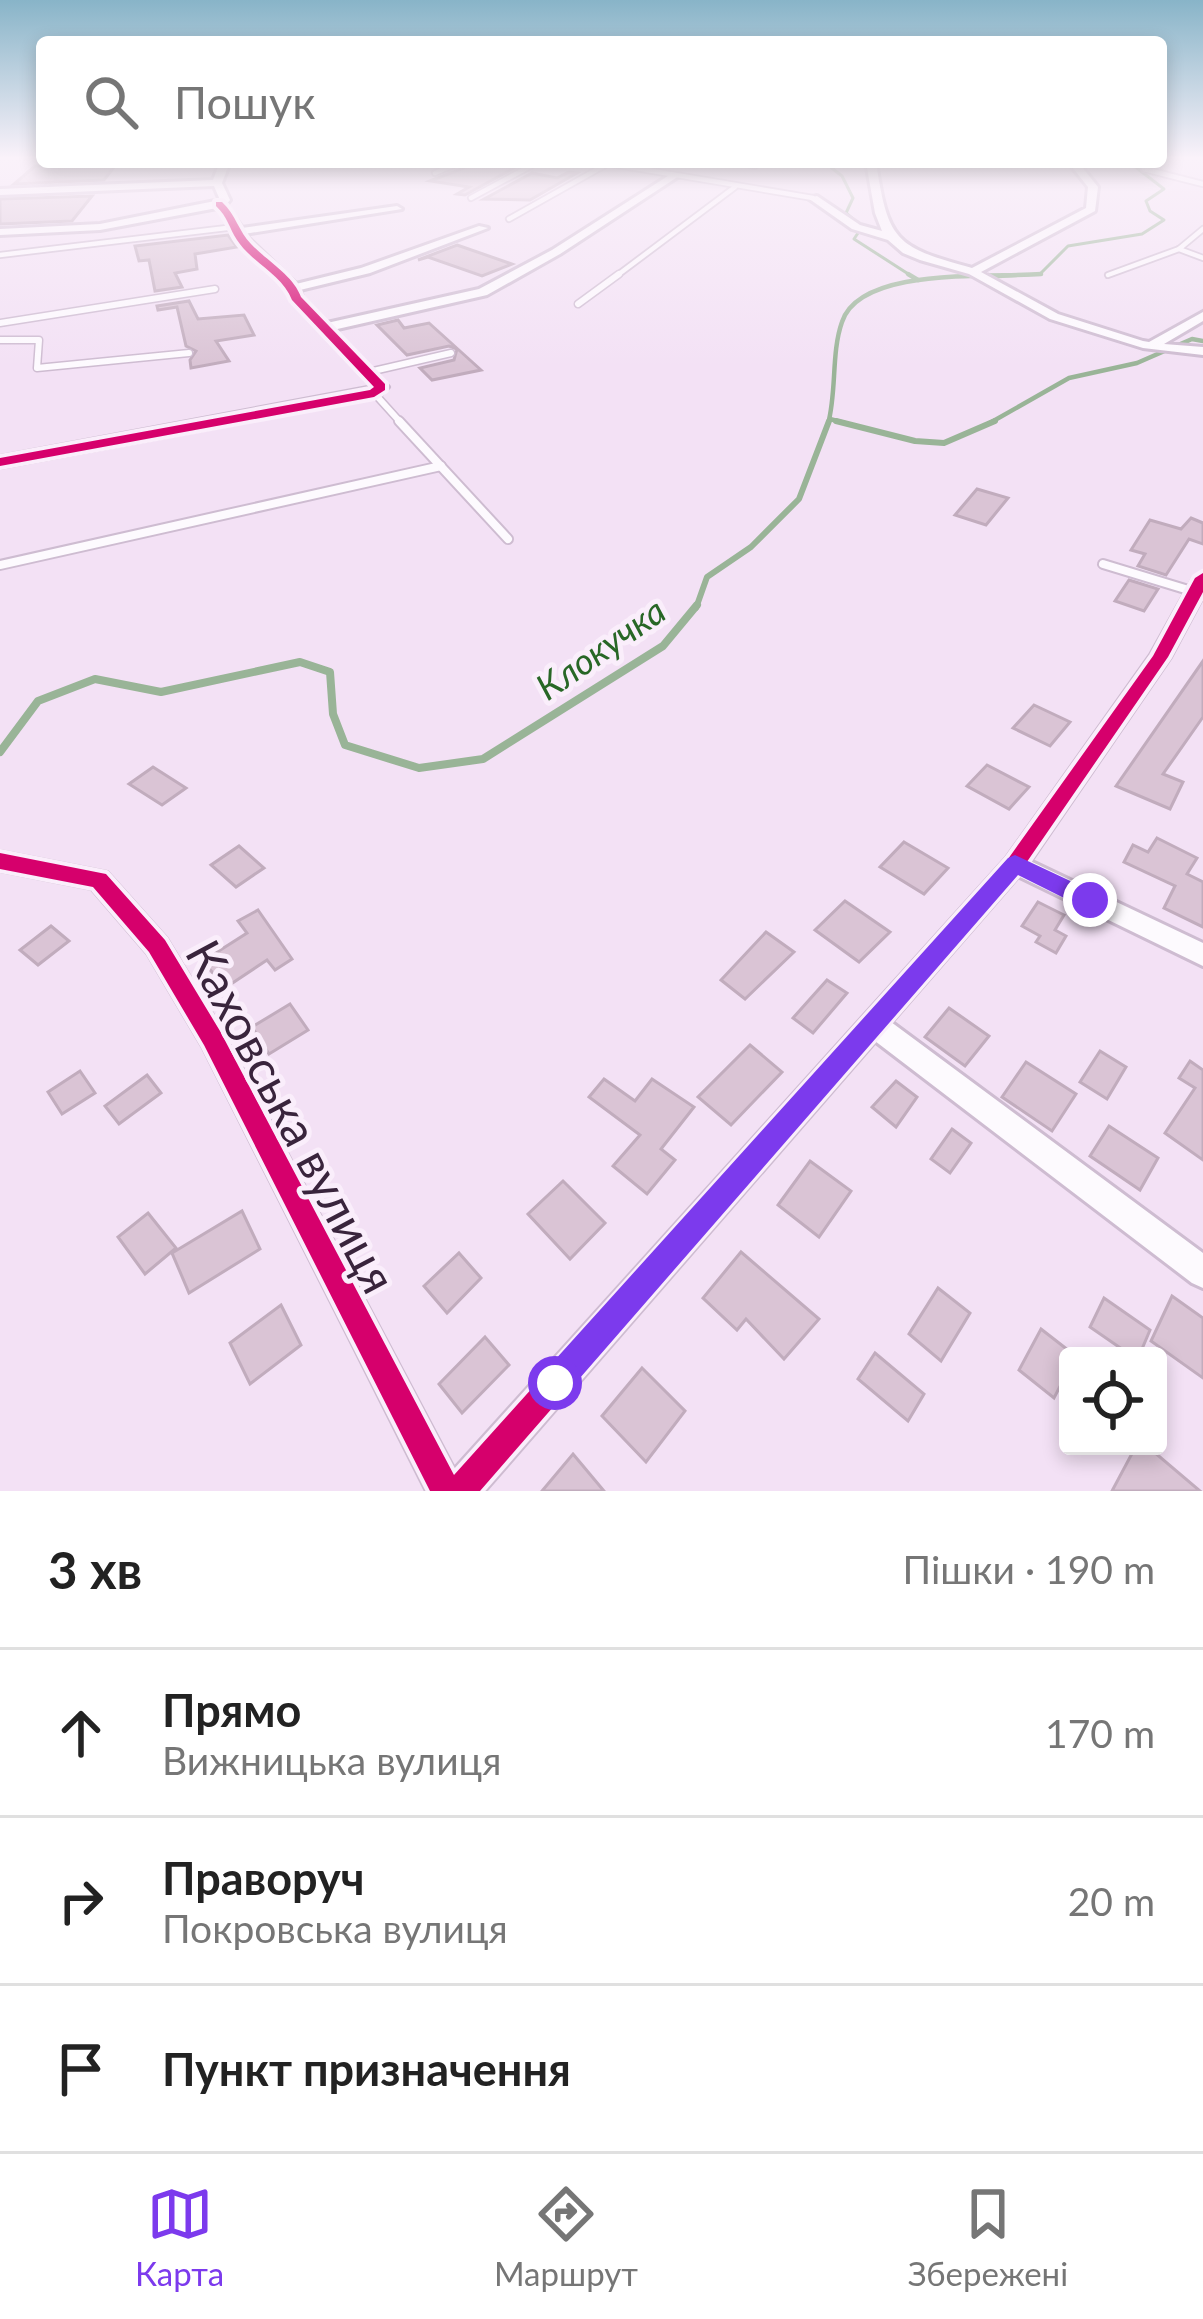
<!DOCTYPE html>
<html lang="uk">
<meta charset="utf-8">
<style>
body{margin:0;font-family:Lato,sans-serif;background:#f6f6f6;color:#222}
.controls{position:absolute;right:36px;bottom:36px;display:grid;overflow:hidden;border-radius:12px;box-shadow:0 6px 18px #0003}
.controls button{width:108px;height:108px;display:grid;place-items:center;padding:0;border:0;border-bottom:3px solid #e0e0e0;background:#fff;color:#222;font:60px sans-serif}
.stop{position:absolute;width:36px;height:36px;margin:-27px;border:9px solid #7c3aed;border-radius:50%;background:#fff}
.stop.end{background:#7c3aed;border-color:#fff;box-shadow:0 3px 12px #0008}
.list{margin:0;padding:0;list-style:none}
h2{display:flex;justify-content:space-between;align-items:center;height:156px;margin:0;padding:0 48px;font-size:51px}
h2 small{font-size:39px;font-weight:400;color:#767676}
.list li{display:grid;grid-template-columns:78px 1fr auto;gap:36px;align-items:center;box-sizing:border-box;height:168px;padding:0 48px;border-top:3px solid #e0e0e0}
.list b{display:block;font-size:45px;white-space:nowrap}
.list p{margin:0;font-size:39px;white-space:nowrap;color:#767676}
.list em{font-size:39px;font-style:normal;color:#767676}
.icon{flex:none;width:66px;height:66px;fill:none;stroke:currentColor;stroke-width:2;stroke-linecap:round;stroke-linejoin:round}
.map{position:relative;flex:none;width:1203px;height:1491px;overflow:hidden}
.search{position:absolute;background:#fff;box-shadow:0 6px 18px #0003;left:36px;right:36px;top:36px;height:132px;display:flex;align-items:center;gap:30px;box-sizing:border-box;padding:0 42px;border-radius:12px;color:#767676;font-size:45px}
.sheet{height:660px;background:#fff}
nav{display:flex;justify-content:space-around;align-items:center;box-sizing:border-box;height:168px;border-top:3px solid #e0e0e0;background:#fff;font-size:33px;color:#767676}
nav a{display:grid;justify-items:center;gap:6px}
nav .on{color:#7c3aed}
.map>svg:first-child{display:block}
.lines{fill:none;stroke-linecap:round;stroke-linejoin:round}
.stream-far3{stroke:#99b497;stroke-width:3}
.stream-far2{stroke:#99b497;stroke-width:4.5}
.stream-far1{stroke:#99b497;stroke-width:6}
.stream{stroke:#99b497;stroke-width:8}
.building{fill:#dac4d5;stroke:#c1acbd;stroke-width:3}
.service-far2-casing{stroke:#cebcd1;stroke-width:8}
.service-far1-casing{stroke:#cebcd1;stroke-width:9}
.service-casing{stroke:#cebcd1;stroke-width:12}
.minor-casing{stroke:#cebcd1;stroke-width:6}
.service-far2{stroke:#fdfafe;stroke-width:4.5}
.service-far1{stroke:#fdfafe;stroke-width:6}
.service{stroke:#fdfafe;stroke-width:8}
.minor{fill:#fdfafe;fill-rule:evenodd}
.cycleway-casing{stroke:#faeefb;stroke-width:8}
.cycleway{fill:#d6006c;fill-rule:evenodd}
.route{fill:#7c3aed}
.labels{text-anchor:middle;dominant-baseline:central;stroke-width:10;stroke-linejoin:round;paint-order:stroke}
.far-water-label{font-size:36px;font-style:italic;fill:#286726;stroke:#faeefb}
.near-street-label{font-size:48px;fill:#39243c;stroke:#faeefb}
</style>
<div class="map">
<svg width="1203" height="1491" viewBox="0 0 1203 1491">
<rect width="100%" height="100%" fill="#f3e1f5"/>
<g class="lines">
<!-- stream-far3 -->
<g class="stream-far3">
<polyline points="824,162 842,176 853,198 846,213 862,227 854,239 913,277"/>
<polyline points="995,277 1040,274 1068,246 1142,234 1164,220 1150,211 1146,201 1164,189 1129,162"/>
</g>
<!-- stream-far2 -->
<g class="stream-far2">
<polyline points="908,274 918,280"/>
<polyline points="830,419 848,424"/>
<path d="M828,424c9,-33 3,-71 14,-102 18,-56 149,-44 199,-48"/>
<polyline points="988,424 1069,378 1137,363 1192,339 1203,341"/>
</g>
<!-- stream-far1 -->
<g class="stream-far1">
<polyline points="836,421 915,441 944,443 995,421"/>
<polyline points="696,608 707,577 751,547 799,499 829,421"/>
</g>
<!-- stream -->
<polyline class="stream" points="0,752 38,701 95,679 161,692 300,662 330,672 333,714 345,745 419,768 483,759 663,646 697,605"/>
</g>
<!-- building -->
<g class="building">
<polygon points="468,162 523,162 523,163 465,195 457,194 469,187 430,181 464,168"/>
<polygon points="117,163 104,180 14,184 35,166"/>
<polygon points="569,172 577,173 530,200 484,199 532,173 557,178"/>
<polygon points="92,196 72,221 0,224 0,199"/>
<polygon points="228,235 237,247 195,254 197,269 175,273 182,287 155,291 149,260 139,261 135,246"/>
<polygon points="457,245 512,264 482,276 428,257 418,260"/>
<polygon points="189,301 198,319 244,315 254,335 216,341 229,361 191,368 190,360 196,351 186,346 177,307 158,310 157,306"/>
<polygon points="398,320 404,328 429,323 481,370 432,380 420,368 454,360 457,349 449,346 407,355 377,325"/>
<polygon points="977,489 1008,498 986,525 955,515"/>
<polygon points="1191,518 1203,523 1203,544 1189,539 1166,575 1138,566 1145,554 1131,550 1150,520 1181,529"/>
<polygon points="1129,580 1158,589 1144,611 1115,601"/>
<polygon points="1203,661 1203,717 1163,774 1183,782 1170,809 1116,786"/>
<polygon points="1034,705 1070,722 1050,746 1013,728"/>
<polygon points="987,765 1029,787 1009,809 967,786"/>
<polygon points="153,767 186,788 162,805 129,784"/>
<polygon points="1157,838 1197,858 1187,874 1203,882 1203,927 1164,908 1175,886 1124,862 1133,845 1148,852"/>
<polygon points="904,842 948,868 924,894 880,867"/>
<polygon points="239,846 264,868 236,887 211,865"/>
<polygon points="845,901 890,932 859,962 815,930"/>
<polygon points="1038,902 1064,915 1055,930 1066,936 1056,953 1036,942 1040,936 1022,926"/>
<polygon points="258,910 292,959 275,970 267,960 225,988 203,961 247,933 238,921"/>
<polygon points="51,926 69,941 38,965 20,950"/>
<polygon points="766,932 794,952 745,999 721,980"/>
<polygon points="827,980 847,993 813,1033 793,1018"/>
<polygon points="290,1004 308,1030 269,1054 252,1027"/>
<polygon points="949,1008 989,1036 965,1066 925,1037"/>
<polygon points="750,1045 782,1072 731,1125 698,1097"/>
<polygon points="1100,1051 1126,1067 1107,1099 1080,1082"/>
<polygon points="1190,1061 1203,1070 1203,1160 1165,1133 1195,1088 1179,1078"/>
<polygon points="1026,1062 1076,1094 1052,1131 1002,1097"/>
<polygon points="80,1071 95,1093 62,1114 48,1092"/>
<polygon points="147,1075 161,1093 119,1124 105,1106"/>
<polygon points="604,1079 635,1101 652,1079 694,1107 661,1149 675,1160 647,1194 613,1166 640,1135 589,1097"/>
<polygon points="896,1081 917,1097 896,1127 872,1107"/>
<polygon points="1109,1126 1158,1158 1140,1190 1090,1156"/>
<polygon points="952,1129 971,1143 950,1173 931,1159"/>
<polygon points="810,1161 851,1191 819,1237 778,1205"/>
<polygon points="563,1181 605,1223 570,1259 528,1214"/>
<polygon points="242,1211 260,1249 189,1293 172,1253"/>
<polygon points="148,1213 176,1248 145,1274 118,1237"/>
<polygon points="741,1252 819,1319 784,1359 746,1319 737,1330 703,1298"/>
<polygon points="459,1253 481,1278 447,1313 424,1286"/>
<polygon points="938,1288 970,1313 941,1361 909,1334"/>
<polygon points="1172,1296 1203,1318 1203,1378 1151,1341"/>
<polygon points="1104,1298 1150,1330 1139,1356 1132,1356 1090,1327"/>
<polygon points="281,1305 301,1345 250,1384 230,1343"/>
<polygon points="1041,1329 1068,1350 1068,1371 1054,1398 1019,1370"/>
<polygon points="485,1337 509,1365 462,1413 439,1384"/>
<polygon points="875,1353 924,1394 908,1421 858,1379"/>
<polygon points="642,1368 685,1411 646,1462 602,1416"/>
<polygon points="1136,1446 1147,1446 1200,1491 1112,1491"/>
<polygon points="573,1454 604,1491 542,1491"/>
</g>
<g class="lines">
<defs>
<g id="service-far2">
<polyline points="599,162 813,198"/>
<polyline points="1144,169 1203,184"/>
<polyline points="435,173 461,162"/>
<polyline points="471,198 538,162"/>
<polyline points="509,219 607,164"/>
<polyline points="1179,249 1203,258"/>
<polyline points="0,255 235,227"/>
<polyline points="1108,275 1179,249 1203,229"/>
<polyline points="615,277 735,187"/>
</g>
<g id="service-far1">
<polyline points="578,304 619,274"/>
<polyline points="0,323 215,289"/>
<polyline points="0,340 39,340 37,368 189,353"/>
<polyline points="369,372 451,353"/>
<polyline points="374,393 402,424"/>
</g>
<g id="service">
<polyline points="399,421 508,539"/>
<polyline points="1103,564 1195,592"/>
<polyline points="0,565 441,466"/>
</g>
<g id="minor">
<path d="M220,162h10l-8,21 8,17 -4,5 16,23 155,-22 5,3 -158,25 52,50 65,-16 118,-42 9,2 -118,45 -70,17 2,7 25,26 152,-34 73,-39 119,-76 8,2 -119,78 -73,41 -154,35 55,57 -9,9 -379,71v-10l373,-70 -81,-86c-10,-26 -38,-39 -55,-60 -9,-11 -8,-22 -20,-33l-117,22 -100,5v-6l100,-5 120,-24 -6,-14 -214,9v-6l213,-9z"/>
<polygon points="736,162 758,162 760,164 755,167"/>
<path d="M866,162h10c12,79 19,85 96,106l114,-60 2,-21 -20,-25h10l20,25 -3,24 -114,61 77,42 85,27 6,1 54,-30v9l-39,23 39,3v8l-60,-7 -93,-29 -81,-45 -49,-14 -17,-7 -15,-13 -36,-11 -44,-31 9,-2 43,29 22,6 -7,-18z"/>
<polygon points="1203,573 1203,595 1170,657 1030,861 1203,943 1203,966 1018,876 891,1022 1203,1253 1203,1288 1192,1283 875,1041 484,1491 427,1491 203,1046 148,953 92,888 0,870 0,852 107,873 166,939 221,1030 454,1470 1007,858 1151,655 1194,578"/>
</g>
</defs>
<!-- service-far2 casing -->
<use href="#service-far2" class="service-far2-casing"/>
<!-- service-far1 casing -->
<use href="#service-far1" class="service-far1-casing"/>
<!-- service casing -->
<use href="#service" class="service-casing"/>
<!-- minor casing -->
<use href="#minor" class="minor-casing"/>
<!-- service-far2 -->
<use href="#service-far2" class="service-far2"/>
<!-- service-far1 -->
<use href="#service-far1" class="service-far1"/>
<!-- service -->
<use href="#service" class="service"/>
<!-- minor -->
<use href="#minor" class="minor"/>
<defs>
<g id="cycleway">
<path d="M216,202h6c14,13 17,30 29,42 16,17 42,31 50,53l84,87v6l-11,7 -374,69v-8l370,-68 4,-3 -82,-87c-10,-26 -40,-37 -55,-60 -8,-12 -9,-23 -21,-34z"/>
<polygon points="1203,573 1203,592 1168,657 1022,869 480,1491 430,1491 204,1045 149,952 93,887 0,869 0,853 106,874 165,940 220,1031 454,1475 1008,859 1153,656 1195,578"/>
</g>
</defs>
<!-- cycleway casing -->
<use href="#cycleway" class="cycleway-casing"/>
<!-- cycleway -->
<use href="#cycleway" class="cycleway"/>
</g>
<!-- sky -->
<linearGradient id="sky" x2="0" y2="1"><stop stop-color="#88b4c8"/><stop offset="0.43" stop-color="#faf2fa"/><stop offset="1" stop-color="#faf2fa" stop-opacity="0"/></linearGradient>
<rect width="1203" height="367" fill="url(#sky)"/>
<!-- route -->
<polygon class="route" points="1015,855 1098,894 1098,907 1082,907 1018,875 566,1394 555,1399 544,1394 540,1383 544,1372 1008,858"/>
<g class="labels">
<!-- far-water labels -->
<g class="far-water-label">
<text transform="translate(600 648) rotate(-35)">Клокучка</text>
</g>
<!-- near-street labels -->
<g class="near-street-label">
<text transform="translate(292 1116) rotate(62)">Каховська вулиця</text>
</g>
</g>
</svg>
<div class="controls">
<button><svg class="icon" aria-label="locate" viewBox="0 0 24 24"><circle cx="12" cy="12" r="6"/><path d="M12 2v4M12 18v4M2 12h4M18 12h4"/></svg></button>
</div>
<div class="stop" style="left:555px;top:1383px"></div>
<div class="stop end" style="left:1090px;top:900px"></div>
<div class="search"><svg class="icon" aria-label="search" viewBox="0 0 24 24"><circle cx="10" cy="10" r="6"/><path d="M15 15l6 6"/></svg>Пошук</div>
</div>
<section class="sheet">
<h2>3 хв<small>Пішки · 190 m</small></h2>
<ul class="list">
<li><svg class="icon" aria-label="ahead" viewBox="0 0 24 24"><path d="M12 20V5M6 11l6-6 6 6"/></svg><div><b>Прямо</b><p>Вижницька вулиця</p></div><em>170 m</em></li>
<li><svg class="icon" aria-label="right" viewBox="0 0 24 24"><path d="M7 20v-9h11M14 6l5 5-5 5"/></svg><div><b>Праворуч</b><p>Покровська вулиця</p></div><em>20 m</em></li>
<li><svg class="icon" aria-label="arrive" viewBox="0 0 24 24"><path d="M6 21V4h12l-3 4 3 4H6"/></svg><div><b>Пункт призначення</b></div></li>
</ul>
</section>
<nav>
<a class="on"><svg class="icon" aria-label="map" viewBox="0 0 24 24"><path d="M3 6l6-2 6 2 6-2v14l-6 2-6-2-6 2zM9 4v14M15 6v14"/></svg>Карта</a>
<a><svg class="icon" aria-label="directions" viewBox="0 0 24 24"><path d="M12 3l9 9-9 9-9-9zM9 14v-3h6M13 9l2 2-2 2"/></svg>Маршрут</a>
<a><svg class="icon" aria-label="saved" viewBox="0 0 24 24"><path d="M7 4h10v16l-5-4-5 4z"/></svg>Збережені</a>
</nav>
